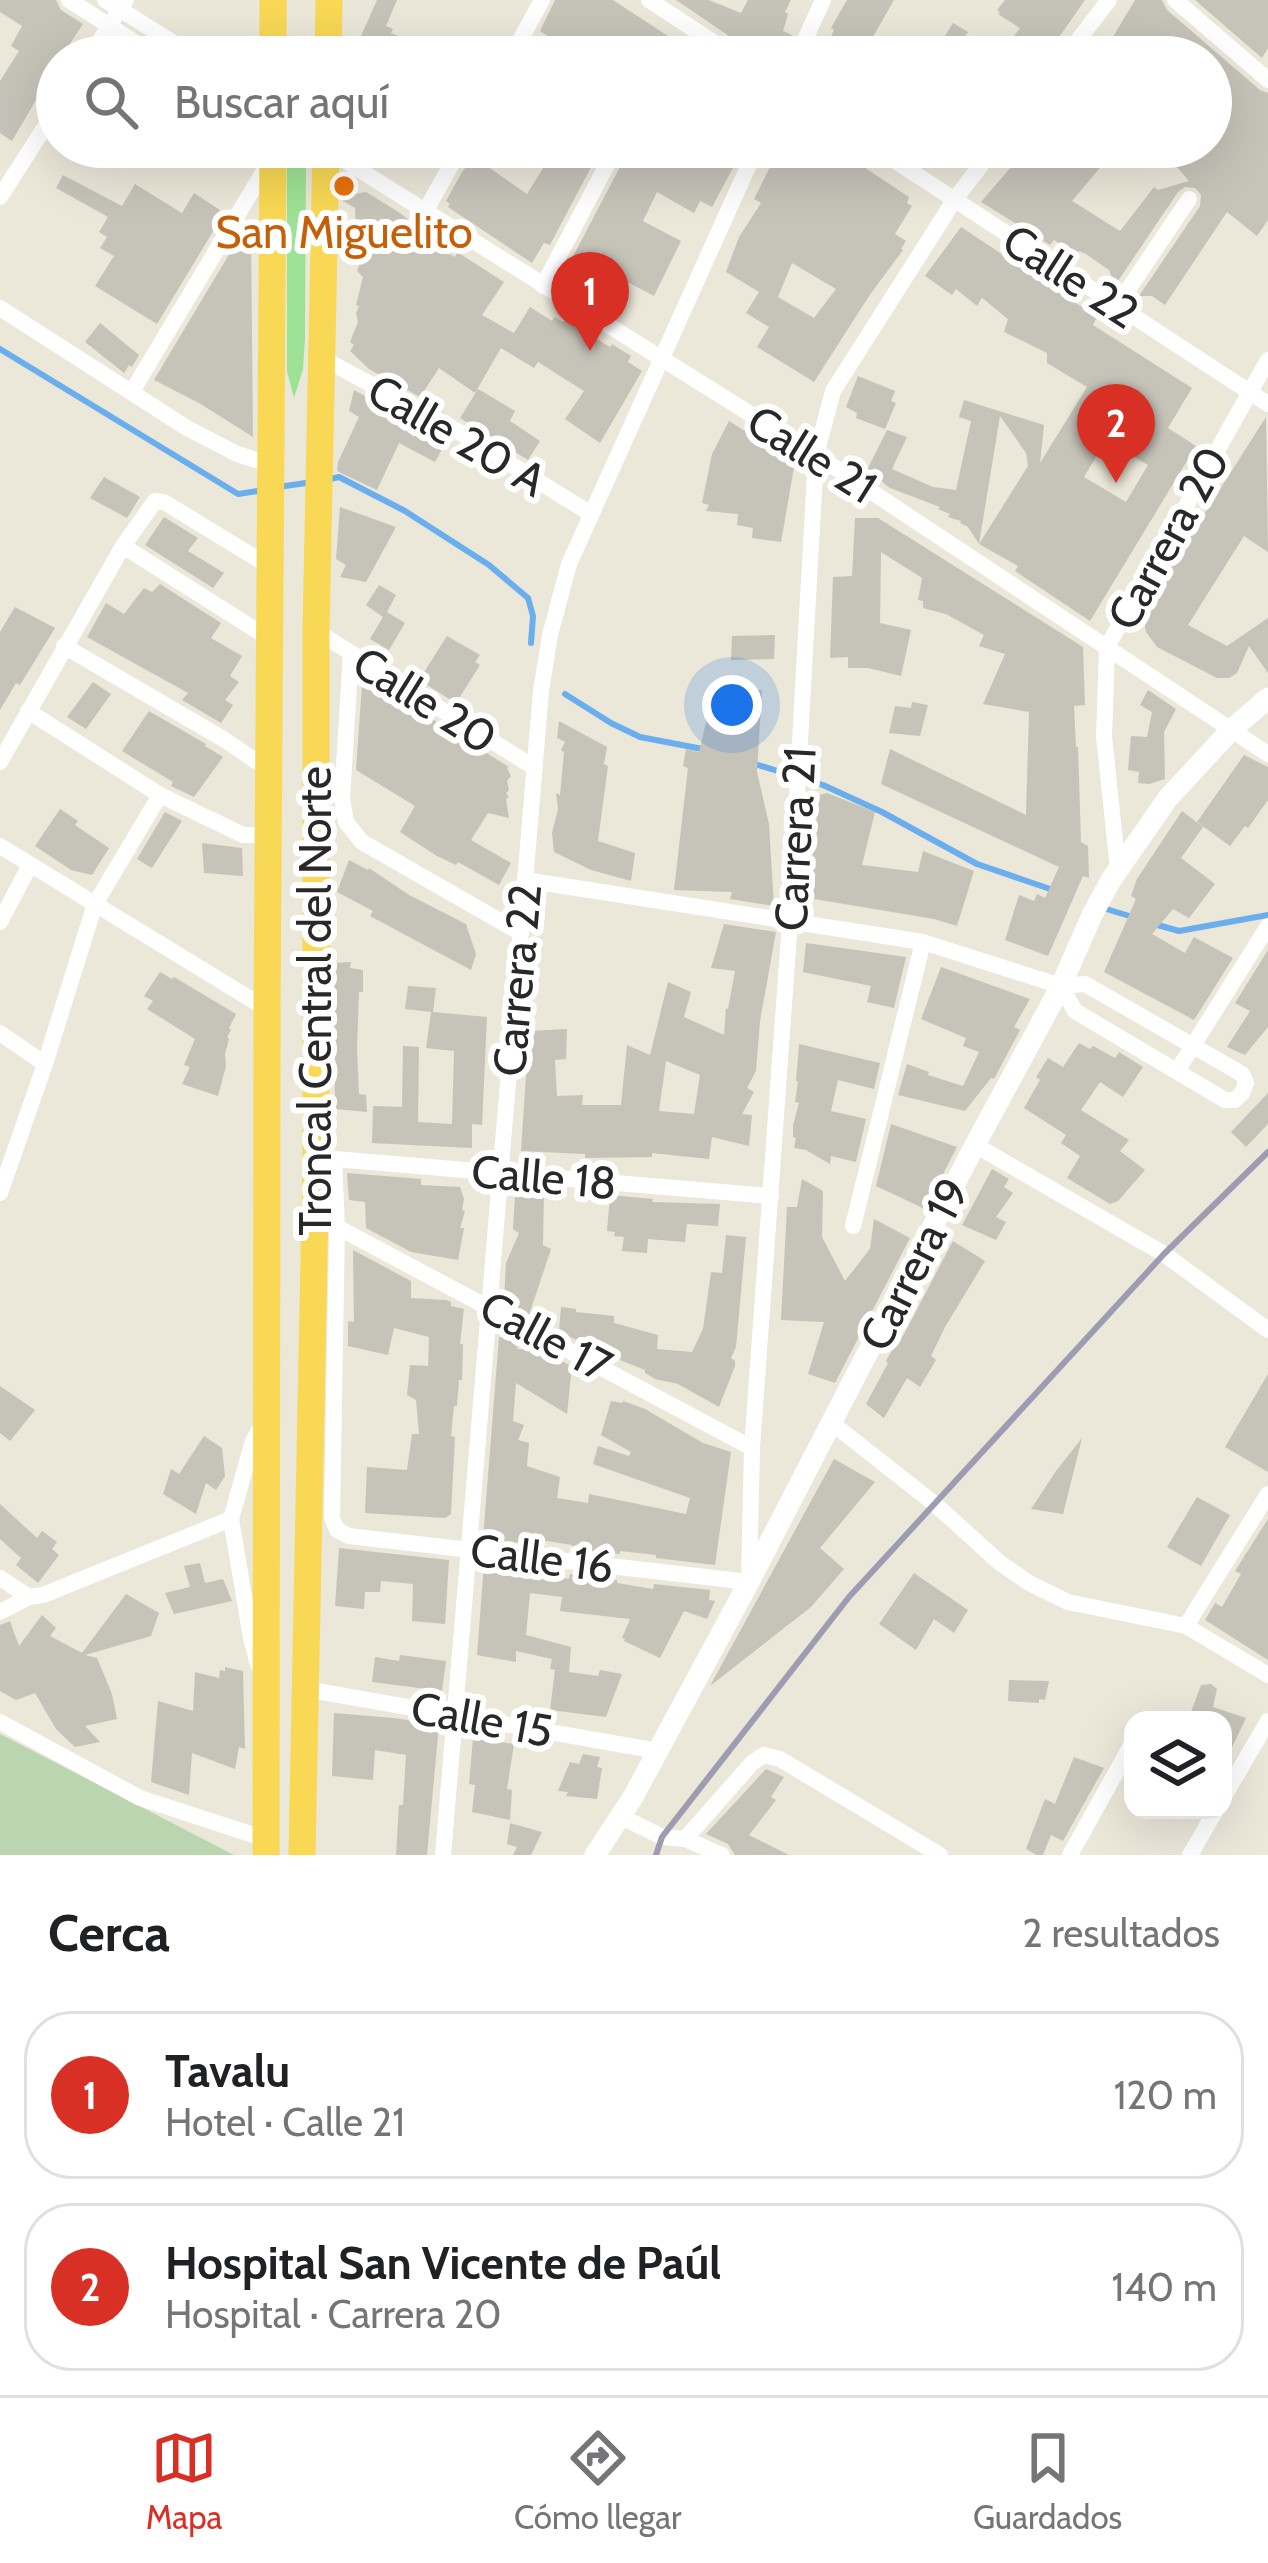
<!DOCTYPE html>
<html lang="es">
<meta charset="utf-8">
<style>
body{margin:0;font-family:Cabin,sans-serif;background:#f2f2f2;color:#202124}
.controls{position:absolute;right:36px;bottom:36px;display:grid;overflow:hidden;border-radius:24px;box-shadow:0 12px 48px #0002}
.controls button{width:108px;height:108px;display:grid;place-items:center;padding:0;border:0;border-bottom:3px solid #e0e0e0;background:#fff;color:#202124;font:60px sans-serif}
.you{position:absolute;left:732px;top:705px;width:42px;height:42px;margin:-30px;border:9px solid #fff;border-radius:50%;background:#1a73e8;box-shadow:0 0 0 18px #1a73e833}
.badge{display:grid;place-items:center;width:78px;height:78px;border-radius:50%;background:#d93025;color:#fff;font-size:39px;font-weight:700}
.pin{position:absolute;translate:-50% -99px;filter:drop-shadow(0 3px 6px #0008)}
.pin::after{content:'';position:absolute;top:63px;width:42px;height:36px;background:inherit;clip-path:polygon(0 0,100% 0,50% 100%)}
.list{margin:0;padding:0;list-style:none}
h2{display:flex;justify-content:space-between;align-items:center;height:156px;margin:0;padding:0 48px;font-size:51px}
h2 small{font-size:39px;font-weight:400;color:#757577}
.list li{display:grid;grid-template-columns:78px 1fr auto;gap:36px;align-items:center;box-sizing:border-box;height:168px;margin:0 24px 24px;padding:0 24px;border:3px solid #e0e0e0;border-radius:48px}
.list b{display:block;font-size:45px;white-space:nowrap}
.list p{margin:0;font-size:39px;white-space:nowrap;color:#757577}
.list em{font-size:39px;font-style:normal;color:#757577}
.icon{flex:none;width:66px;height:66px;fill:none;stroke:currentColor;stroke-width:2;stroke-linecap:round;stroke-linejoin:round}
.map{position:relative;flex:none;width:1268px;height:1855px;overflow:hidden}
.search{position:absolute;background:#fff;box-shadow:0 12px 48px #0002;left:36px;right:36px;top:36px;height:132px;display:flex;align-items:center;gap:30px;box-sizing:border-box;padding:0 42px;border-radius:66px;color:#757577;font-size:45px}
.sheet{height:540px;background:#fff}
nav{display:flex;justify-content:space-around;align-items:center;box-sizing:border-box;height:168px;border-top:3px solid #e0e0e0;background:#fff;font-size:33px;color:#757577}
nav a{display:grid;justify-items:center;gap:6px}
nav .on{color:#d93025}
.map>svg:first-child{display:block}
.green{fill:#9ee295}
.cemetery{fill:#bad5b0}
.lines{fill:none;stroke-linecap:round;stroke-linejoin:round}
.stream{stroke:#6baeee;stroke-width:6}
.building{fill:#c6c3b9;fill-rule:evenodd}
.minor{stroke:#fff;stroke-width:16}
.tertiary{stroke:#fff;stroke-width:21}
.trunk{stroke:#f8d854;stroke-width:27}
.rail{stroke:#9e9cb3;stroke-width:6}
.food-dot{fill:#e8710a;stroke:#fff;stroke-width:4.5}
.labels{text-anchor:middle;dominant-baseline:central;stroke-width:12;stroke-linejoin:round;paint-order:stroke}
.food-label{font-size:45px;fill:#c56008;stroke:#fff}
.street-label{font-size:45px;fill:#282828;stroke:#fff}
</style>
<div class="map">
<svg width="1268" height="1855" viewBox="0 0 1268 1855">
<rect width="100%" height="100%" fill="#ebe7d9"/>
<!-- green -->
<polygon class="green" points="292,147 297,148 306,157 305,338 303,369 294,398 287,371 287,159"/>
<!-- cemetery -->
<polygon class="cemetery" points="0,1734 234,1855 0,1855"/>
<g class="lines">
<!-- stream -->
<g class="stream">
<polyline points="0,349 238,494 265,490"/>
<polyline points="326,480 339,477 405,511 489,565 528,598 533,616 531,643"/>
<polyline points="278,487 313,482"/>
<polyline points="565,694 611,723 640,737 708,750"/>
<polyline points="755,764 823,785 882,812 977,864 1056,891"/>
<polyline points="1103,908 1136,918"/>
<polyline points="1154,924 1179,931 1268,915"/>
</g>
</g>
<!-- building -->
<g class="building">
<polygon points="0,0 56,0 61,10 83,24 61,57 57,57 57,64 12,141 0,133 0,81 19,51 11,46 22,26 0,12"/>
<polygon points="377,0 397,0 386,26 393,29 391,33 420,45 414,57 358,57 366,38 361,36"/>
<polygon points="555,0 613,0 700,57 538,57 549,37 540,31"/>
<polygon points="676,0 709,0 741,13 748,0 791,0 785,12 788,14 783,31 792,35 782,57 760,57"/>
<polygon points="847,0 894,0 870,42 895,57 832,57 824,52 834,30 831,28"/>
<polygon points="1005,0 1085,0 1045,57 999,57 1020,28 998,14 1000,12 997,10"/>
<polygon points="1135,0 1162,0 1167,10 1260,90 1268,93 1268,220 1257,236 1227,212 1165,305 1152,296 1139,296 1200,206 1201,195 1195,188 1185,187 1178,192 1118,281 1114,283 1109,270 1086,254 1079,251 1076,254 1054,240 1050,245 981,202 1028,147 1083,147 1104,163 1072,201 1120,231 1154,187 1158,190 1189,181 1170,159 1177,147 1211,147 1211,57 1101,57"/>
<polygon points="1195,0 1268,0 1268,48 1262,58"/>
<polygon points="953,23 968,32 960,45 984,57 932,57"/>
<polygon points="556,147 737,147 728,164 734,166 712,207 700,201 694,213 657,192 643,221 681,241 654,296 616,276 614,282 605,278 593,298 561,279 620,167 622,159 616,150 607,148 598,154 550,245 544,243 532,263 448,207 450,204 446,201 462,172 474,157 527,194"/>
<path d="M780,147h54l75,50 -2,6 5,3 -17,28 11,7 -5,8 2,1 -34,46 -55,86 -57,-35 12,-20 -23,-14 13,-21 -33,-20 13,-35 22,-34 -7,-4zM792,263l44,26 -22,29 -36,-21z"/>
<polygon points="63,175 122,206 135,184 182,213 194,193 220,210 215,219 220,220 157,324 95,286 114,256 100,248 107,237 99,232 108,217 56,188"/>
<polygon points="366,192 400,213 408,219 405,222 425,234 423,238 455,257 457,252 504,282 482,315 514,333 530,307 552,321 554,317 563,322 565,320 610,347 612,344 631,356 628,362 642,371 600,443 565,419 584,391 538,362 534,368 501,348 475,393 439,368 420,397 369,369 350,351 354,345 350,342 358,322 356,313 359,306 356,305 363,277 357,271 362,257 359,255 361,245 356,243 355,208 343,201 343,196"/>
<polygon points="246,226 251,228 253,437 199,403 154,380"/>
<path d="M961,227l136,90 -4,8 99,63 -24,40 28,18 -106,175 -75,-50 3,-5 -39,-22 49,-78 -2,-13 -26,-37 -21,128 -11,-17 -8,-4 1,-2 -13,-4 2,-3 -12,-5 2,-2 -50,-19 -23,-18 20,-40 20,7 -15,32 41,18 23,3 15,-69 -12,-4 5,-17 80,25 -4,38 47,-76 -40,-24v-10l-43,-21 4,-13 -26,-21 -5,8 -21,-17 -4,6 -27,-19zM1106,440l42,25 -22,37 -42,-25z"/>
<polygon points="100,323 139,355 132,367 129,365 124,373 85,342"/>
<polygon points="858,376 895,391 891,401 896,403 885,429 856,418 857,413 846,407"/>
<polygon points="478,389 515,411 510,421 540,441 528,460 460,418"/>
<polygon points="354,390 447,440 435,462 399,443 377,490 337,471 338,462 359,417 349,411"/>
<polygon points="1266,417 1268,552 1244,536 1188,625 1227,646 1268,618 1268,673 1249,646 1237,673 1229,678 1217,678 1157,647 1146,632 1142,612"/>
<polygon points="729,421 795,462 781,542 752,538 753,528 737,525 738,514 706,511 709,505 702,503 712,454"/>
<polygon points="104,477 140,497 127,518 90,498"/>
<polygon points="340,507 396,527 366,582 340,577 346,565 336,559"/>
<polygon points="164,517 198,538 188,551 224,573 213,588 145,545"/>
<polygon points="855,518 878,518 1083,647 1085,705 1074,706 1076,747 1078,747 1081,842 1088,846 1089,878 1083,876 1048,956 1005,940 1019,895 1034,901 1037,894 1045,898 1059,867 881,784 890,749 1026,815 1029,712 983,704 1005,654 979,646 984,635 946,614 923,608 923,601 918,600 922,578 881,552 880,623 911,630 901,676 868,668 848,668 848,657 830,658 833,577 852,576"/>
<polygon points="160,584 221,623 211,638 242,656 230,676 239,682 225,700 233,705 221,723 182,700 188,693 87,637 106,603 124,614 144,588 152,592"/>
<polygon points="379,585 396,595 387,612 405,623 389,650 370,639 383,617 366,605"/>
<polygon points="15,607 55,628 20,685 16,683 0,710 0,632"/>
<polygon points="775,635 774,659 731,660 732,636"/>
<polygon points="447,636 480,655 475,662 480,665 456,703 419,680"/>
<polygon points="365,677 509,767 507,768 511,776 507,781 509,790 506,793 509,797 506,799 509,818 488,813 471,840 511,863 499,885 458,862 456,865 437,856 400,832 415,806 356,770 362,685"/>
<polygon points="93,682 111,694 86,729 67,717"/>
<polygon points="762,690 757,772 769,824 774,906 730,899 732,892 674,890 688,768 683,766 686,749 699,752 713,693"/>
<polygon points="1148,690 1176,709 1164,732 1165,779 1149,784 1138,783 1139,772 1128,770 1131,736 1147,737 1152,712 1140,705"/>
<polygon points="912,702 928,705 920,736 889,733 895,706 911,708"/>
<polygon points="149,711 206,744 205,746 223,757 194,797 171,786 173,782 122,751"/>
<polygon points="559,721 607,747 604,764 608,766 598,841 635,853 631,881 591,870 554,852 552,833 558,809 556,793 560,795 564,752 561,750 565,742 557,738"/>
<polygon points="1244,755 1268,767 1268,800 1248,828 1245,826 1230,846 1197,822"/>
<polygon points="827,793 875,812 862,865 918,872 923,851 974,871 957,926 934,919 808,898 819,795"/>
<polygon points="60,809 78,821 75,825 109,848 92,875 71,870 35,846"/>
<polygon points="1182,811 1203,827 1181,858 1215,884 1189,918 1173,909 1152,934 1185,953 1194,937 1233,958 1194,1020 1104,972 1136,899 1131,896 1137,879"/>
<polygon points="165,812 182,821 152,868 137,859"/>
<polygon points="202,843 242,848 243,876 204,873"/>
<polygon points="349,860 368,870 369,868 409,895 466,924 476,954 471,970 370,916 373,911 337,892"/>
<path d="M724,924l52,8 -16,89 -4,50 -9,17 7,4 -12,22 10,1 -3,31 -37,-9 -3,22 -57,-6v4l-67,1v-4l-64,-3 8,-120 38,-2 -1,30 -11,1 2,36 26,-1 -1,10h39l6,-60 23,10 18,-73 23,10 -7,25 40,18 2,-27 2,1 7,-38 -24,-3zM666,1061l34,14 -6,39 -35,-3z"/>
<polygon points="806,943 906,957 894,1008 867,1002 871,986 803,972"/>
<polygon points="1268,950 1268,1027 1245,1055 1227,1047 1250,1011 1235,1003"/>
<polygon points="351,962 350,968 363,970 363,992 359,992 357,1048 359,1094 366,1095 367,1112 335,1109 334,963"/>
<polygon points="941,967 1030,999 1014,1027 1020,1030 994,1079 991,1078 965,1111 898,1095 907,1064 929,1072 928,1075 963,1086 979,1052 963,1046 966,1038 921,1019"/>
<polygon points="160,972 172,979 174,977 236,1014 229,1028 231,1030 227,1037 229,1039 225,1054 226,1066 218,1096 182,1084 190,1067 184,1065 195,1039 147,1009 153,1001 144,996"/>
<polygon points="408,986 436,988 433,1012 487,1017 482,1125 472,1124 472,1148 372,1143 373,1106 402,1107 403,1046 419,1047 418,1122 452,1124 454,1051 426,1048 431,1012 405,1009"/>
<polygon points="1079,1043 1090,1049 1093,1046 1115,1058 1119,1052 1143,1067 1123,1097 1100,1082 1081,1110 1129,1140 1120,1151 1145,1170 1118,1201 1110,1204 1067,1178 1080,1156 1061,1143 1066,1135 1024,1108 1040,1080 1036,1077 1048,1058 1063,1067"/>
<polygon points="799,1044 880,1063 874,1089 838,1080 831,1111 866,1119 856,1162 831,1156 830,1164 806,1150 794,1148 796,1138 793,1137 793,1125 799,1103 795,1102 798,1081 796,1081"/>
<polygon points="1268,1093 1268,1124 1246,1147 1231,1132"/>
<polygon points="891,1124 957,1147 925,1209 876,1186"/>
<polygon points="992,1169 1009,1179 1004,1187 1013,1193 996,1217 1006,1222 996,1240 962,1225"/>
<polygon points="347,1173 421,1179 421,1185 460,1187 464,1199 462,1210 465,1211 460,1228 464,1228 458,1260 411,1252 366,1228 365,1202 349,1200"/>
<polygon points="802,1179 823,1191 822,1237 845,1281 870,1249 874,1219 910,1238 835,1383 808,1374 824,1322 781,1320 787,1207 797,1207"/>
<polygon points="526,1189 544,1190 543,1245 551,1249 529,1315 504,1301 506,1263 519,1233 513,1229 515,1195 526,1195"/>
<polygon points="610,1195 653,1199 652,1202 720,1204 718,1226 687,1224 685,1242 648,1239 647,1253 622,1251 624,1237 614,1236 615,1232 607,1231"/>
<polygon points="726,1235 746,1237 736,1347 731,1358 735,1361 735,1366 719,1407 678,1384 655,1379 645,1373 645,1370 597,1351 559,1331 561,1307 576,1309 576,1312 614,1316 614,1323 658,1335 657,1349 692,1352 703,1329 711,1272 722,1273"/>
<polygon points="953,1241 985,1261 945,1327 931,1356 936,1360 920,1387 907,1378 884,1418 866,1404 888,1363 886,1361 901,1334 903,1336"/>
<polygon points="353,1250 411,1281 411,1298 446,1300 451,1302 451,1306 464,1309 460,1344 463,1344 462,1380 459,1380 457,1406 454,1406 451,1436 455,1437 451,1514 445,1518 365,1513 367,1467 407,1470 412,1434 419,1434 416,1400 407,1395 410,1365 428,1366 429,1337 394,1328 388,1355 348,1346 348,1321 354,1322"/>
<polygon points="499,1337 520,1340 517,1349 541,1350 592,1377 571,1375 567,1414 516,1383 513,1421 524,1425 518,1440 529,1443 527,1466 560,1477 557,1498 588,1503 589,1494 686,1514 690,1498 593,1464 598,1446 629,1456 631,1452 601,1435 611,1401 622,1403 623,1401 645,1409 703,1443 731,1452 715,1565 656,1558 656,1555 620,1551 620,1554 572,1549 572,1545 521,1537 519,1543 483,1539"/>
<polygon points="1268,1374 1268,1472 1225,1447"/>
<polygon points="0,1386 35,1410 10,1441 0,1433"/>
<polygon points="204,1436 222,1448 225,1476 216,1490 206,1483 196,1514 163,1494 171,1469 179,1474"/>
<polygon points="1082,1438 1063,1514 1031,1509 1056,1471"/>
<polygon points="834,1459 875,1482 820,1548 844,1569 811,1607 710,1686"/>
<polygon points="1197,1497 1230,1515 1201,1566 1167,1547"/>
<polygon points="0,1504 37,1538 42,1531 57,1542 52,1549 59,1555 38,1583 16,1565 21,1558 0,1539"/>
<polygon points="1268,1519 1268,1660 1205,1620 1215,1603 1222,1607 1241,1574 1235,1571"/>
<polygon points="339,1548 449,1560 445,1624 412,1621 413,1584 381,1581 380,1592 365,1592 364,1609 335,1606"/>
<polygon points="200,1563 205,1583 223,1579 232,1601 174,1614 165,1593 190,1587 184,1566"/>
<polygon points="484,1564 569,1579 570,1574 617,1580 617,1583 653,1589 654,1584 710,1590 709,1600 715,1601 707,1619 684,1611 660,1658 624,1641 625,1639 622,1638 630,1619 560,1611 562,1597 530,1593 526,1635 571,1647 569,1672 598,1676 600,1670 622,1674 606,1717 550,1710 555,1670 567,1672 550,1669 552,1659 516,1651 516,1662 477,1655"/>
<polygon points="914,1573 968,1610 954,1633 934,1619 916,1650 879,1624"/>
<polygon points="126,1594 159,1613 151,1636 85,1655 97,1658 112,1694 117,1719 85,1726 100,1742 75,1747 56,1729 35,1693 16,1700 0,1691 0,1625 10,1621 19,1646 42,1615 56,1628 50,1636 82,1653"/>
<polygon points="400,1655 446,1661 442,1691 372,1682 375,1657 399,1661"/>
<polygon points="225,1667 243,1671 245,1749 239,1747 235,1769 192,1753 189,1795 151,1782 158,1701 193,1711 195,1672 219,1678 220,1670 225,1671"/>
<polygon points="1009,1680 1049,1681 1045,1700 1039,1699 1039,1703 1008,1701"/>
<polygon points="1211,1684 1217,1689 1213,1707 1246,1718 1223,1766 1223,1720 1188,1720 1201,1685"/>
<polygon points="334,1713 394,1718 439,1725 427,1855 396,1855 399,1805 403,1805 406,1755 375,1750 373,1780 332,1776"/>
<polygon points="473,1738 514,1744 507,1789 512,1790 510,1820 472,1812 475,1785 469,1784"/>
<polygon points="583,1754 600,1757 597,1767 602,1768 597,1799 566,1796 568,1792 558,1791 570,1762 579,1764"/>
<polygon points="1074,1757 1104,1768 1063,1841 1051,1835 1043,1855 1037,1855 1026,1849 1037,1820 1045,1799 1055,1804"/>
<polygon points="766,1769 784,1777 771,1797 776,1800 749,1835 789,1855 735,1855 728,1844 706,1834"/>
<polygon points="510,1823 542,1832 531,1855 513,1855 517,1847 507,1844"/>
</g>
<g class="lines">
<!-- minor -->
<g class="minor">
<polyline points="69,0 158,57"/>
<polyline points="105,0 196,57"/>
<polyline points="649,0 736,57"/>
<polyline points="1175,0 1268,80"/>
<polyline points="89,57 126,0"/>
<polyline points="511,57 542,0"/>
<polyline points="797,57 823,0"/>
<polyline points="1065,57 1109,0"/>
<polyline points="303,147 331,162"/>
<polyline points="333,147 350,164 816,455 1268,754"/>
<polyline points="874,147 1268,404"/>
<polyline points="0,197 57,108"/>
<polyline points="425,212 461,147"/>
<polyline points="543,286 609,161"/>
<polyline points="1117,306 1189,199"/>
<polyline points="0,308 187,428 237,454 272,465"/>
<polyline points="322,358 459,432 591,514"/>
<polyline points="133,390 271,159"/>
<polyline points="123,546 270,639"/>
<polyline points="316,631 535,768"/>
<polyline points="64,646 225,740 269,770"/>
<polyline points="351,653 342,798 346,822 362,842 521,933"/>
<polyline points="28,711 160,795 243,835 268,835"/>
<polyline points="0,762 123,546 155,501 164,502 272,568"/>
<polyline points="0,846 267,1009"/>
<polyline points="1118,869 1104,737 1107,647 1268,360"/>
<polyline points="525,880 923,942 1061,986 1085,984 1242,1074 1246,1083 1242,1093 1235,1100 1225,1100 1075,1011 1061,986"/>
<polyline points="0,922 30,865"/>
<polyline points="0,1033 45,1064"/>
<polyline points="1177,1071 1268,926"/>
<polyline points="975,1145 1164,1254 1268,1330"/>
<polyline points="323,1158 771,1196"/>
<polyline points="334,1159 337,1227 332,1518 337,1530 349,1536 749,1582 752,1448 790,921 816,455 833,391 955,199 995,147"/>
<polyline points="0,1193 45,1064 95,904 160,795"/>
<polyline points="853,1226 923,942"/>
<polyline points="337,1227 752,1448"/>
<polyline points="833,1424 936,1505 1000,1563 1029,1583 1068,1602 1186,1626 1268,1675"/>
<polyline points="0,1578 29,1597"/>
<polyline points="0,1612 29,1597 43,1595 231,1519"/>
<polyline points="1186,1626 1268,1494"/>
<polyline points="258,1665 251,1638 231,1519 253,1441 263,1423"/>
<polyline points="305,1689 658,1751"/>
<polyline points="0,1722 140,1798 266,1839"/>
<polyline points="1223,1798 1268,1721"/>
<polyline points="620,1816 662,1837 685,1839 722,1855"/>
<polyline points="685,1839 752,1763 764,1755 780,1759 940,1855"/>
<polyline points="443,1855 541,691 550,635 569,564 757,147"/>
<polyline points="1070,1855 1133,1742"/>
<polyline points="1190,1855 1216,1810"/>
</g>
<!-- tertiary -->
<polyline class="tertiary" points="595,1855 633,1797 749,1582 975,1145 1061,986 1092,915 1111,880 1168,798 1231,730 1268,698"/>
<!-- trunk -->
<g class="trunk">
<polyline points="273,57 273,0"/>
<polyline points="328,57 329,0"/>
<polyline points="266,1855 267,1009 273,147"/>
<polyline points="302,1855 316,1158 316,631 326,147"/>
</g>
<!-- rail -->
<polyline class="rail" points="656,1855 662,1837 849,1597 1164,1254 1268,1152"/>
</g>
<!-- markers -->
<circle class="food-dot" cx="344" cy="186" r="12"/>
<g class="labels">
<!-- food labels -->
<g class="food-label">
<text x="344" y="232">San Miguelito</text>
</g>
<!-- street labels -->
<g class="street-label">
<text transform="translate(1071 276) rotate(33)">Calle 22</text>
<text transform="translate(457 435) rotate(30)">Calle 20 A</text>
<text transform="translate(812 454) rotate(32)">Calle 21</text>
<text transform="translate(1168 538) rotate(-61)">Carrera 20</text>
<text transform="translate(425 700) rotate(32)">Calle 20</text>
<text transform="translate(795 839) rotate(-87)">Carrera 21</text>
<text transform="translate(517 980) rotate(-85)">Carrera 22</text>
<text transform="translate(315 1001) rotate(-90)">Troncal Central del Norte</text>
<text transform="translate(544 1177) rotate(5)">Calle 18</text>
<text transform="translate(914 1264) rotate(-63)">Carrera 19</text>
<text transform="translate(546 1336) rotate(28)">Calle 17</text>
<text transform="translate(542 1558) rotate(7)">Calle 16</text>
<text transform="translate(482 1719) rotate(10)">Calle 15</text>
</g>
</g>
</svg>
<div class="controls">
<button><svg class="icon" aria-label="layers" viewBox="0 0 24 24"><path d="M12 4l9 5-9 5-9-5zM3 14l9 5 9-5"/></svg></button>
</div>
<div class="you"></div>
<div class="pin badge" style="left:590px;top:351px">1</div>
<div class="pin badge" style="left:1116px;top:483px">2</div>
<div class="search"><svg class="icon" aria-label="search" viewBox="0 0 24 24"><circle cx="10" cy="10" r="6"/><path d="M15 15l6 6"/></svg>Buscar aquí</div>
</div>
<section class="sheet">
<h2>Cerca<small>2 resultados</small></h2>
<ul class="list">
<li><span class="badge">1</span><div><b>Tavalu</b><p>Hotel · Calle 21</p></div><em>120 m</em></li>
<li><span class="badge">2</span><div><b>Hospital San Vicente de Paúl</b><p>Hospital · Carrera 20</p></div><em>140 m</em></li>
</ul>
</section>
<nav>
<a class="on"><svg class="icon" aria-label="map" viewBox="0 0 24 24"><path d="M3 6l6-2 6 2 6-2v14l-6 2-6-2-6 2zM9 4v14M15 6v14"/></svg>Mapa</a>
<a><svg class="icon" aria-label="directions" viewBox="0 0 24 24"><path d="M12 3l9 9-9 9-9-9zM9 14v-3h6M13 9l2 2-2 2"/></svg>Cómo llegar</a>
<a><svg class="icon" aria-label="saved" viewBox="0 0 24 24"><path d="M7 4h10v16l-5-4-5 4z"/></svg>Guardados</a>
</nav>
